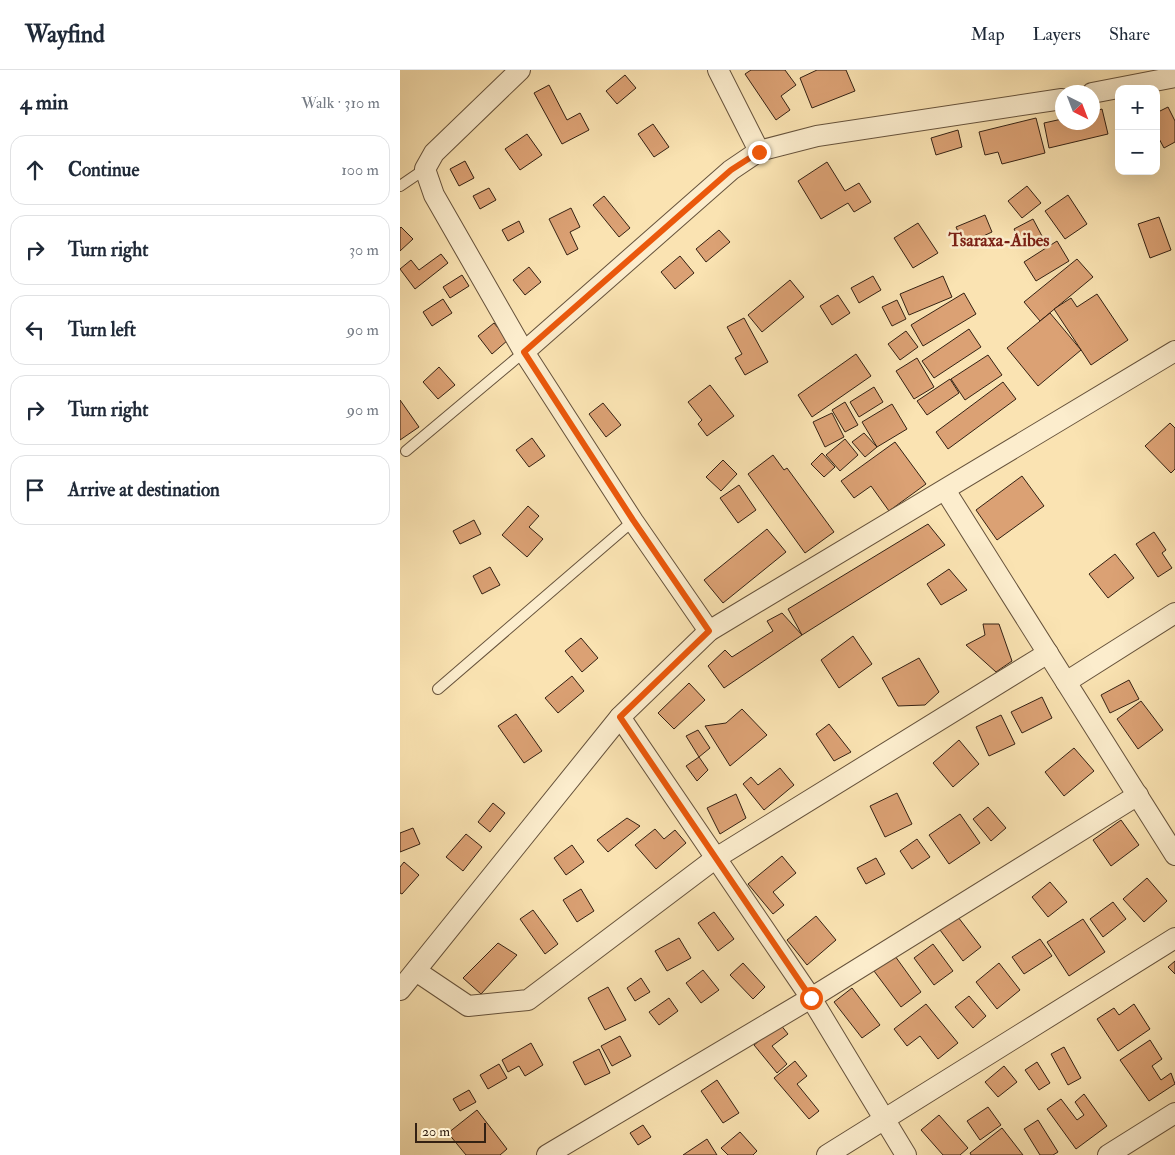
<!DOCTYPE html>
<meta charset="utf-8">
<style>
body{margin:0;font-family:"IM FELL Double Pica",serif;background:#f6f6f7;color:#1f2937}
.controls{position:absolute;right:15px;top:15px;display:grid;overflow:hidden;border-radius:10px;box-shadow:0 5px 20px #0002}
.controls button{width:45px;height:45px;display:grid;place-items:center;padding:0;border:0;border-bottom:1px solid #e0e1e3;background:#fff;color:#1f2937;font:25px sans-serif}
.compass{position:absolute;left:655px;top:15px;width:45px;height:45px;border-radius:50%;background:#fff;box-shadow:0 5px 20px #0002;rotate:138deg}
.scale{position:absolute;left:15px;bottom:12px;width:71px;box-sizing:border-box;padding-left:5px;border:2px solid #342113;border-top:0;font-size:14px;line-height:18px;white-space:nowrap;color:#342113;-webkit-text-stroke:4px #fcedcd;paint-order:stroke}
.stop{position:absolute;width:15px;height:15px;margin:-11px;border:4px solid #ea580c;border-radius:50%;background:#fff}
.stop.end{background:#ea580c;border-color:#fff;box-shadow:0 1px 5px #0008}
.list{margin:0;padding:0;list-style:none}
h2{display:flex;justify-content:space-between;align-items:center;height:65px;margin:0;padding:0 20px;font-size:21px}
h2 small{font-size:16px;font-weight:400;color:#747a83}
.list li{display:grid;grid-template-columns:32px 1fr auto;gap:15px;align-items:center;box-sizing:border-box;height:70px;margin:0 10px 10px;padding:0 10px;border:1px solid #e0e1e3;border-radius:15px}
.list b{display:block;font-size:19px;white-space:nowrap}
.list em{font-size:16px;font-style:normal;color:#747a83}
.icon{flex:none;width:28px;height:28px;fill:none;stroke:currentColor;stroke-width:2;stroke-linecap:round;stroke-linejoin:round}
.map{position:relative;flex:none;width:775px;height:1085px;overflow:hidden}
header{display:flex;align-items:center;gap:30px;box-sizing:border-box;height:70px;padding:0 25px;background:#fff;border-bottom:1px solid #e0e1e3}
header strong{font-size:24px}
nav{display:flex;gap:28px;margin-inline-start:auto;font-size:18px}
main{display:flex}
aside{flex:1;background:#fff}
.map>svg:first-child{display:block}
.building{fill:#dba174;stroke:#342113}
.lines{fill:none;stroke-linecap:round;stroke-linejoin:round}
.service-casing{stroke:#66523b;stroke-width:12}
.minor-casing{stroke:#66523b;stroke-width:22}
.service{stroke:#fcedcd;stroke-width:10}
.minor{stroke:#fcedcd;stroke-width:20}
.route{stroke:#ea580c;stroke-width:6}
.labels{text-anchor:middle;dominant-baseline:central;stroke-width:5;stroke-linejoin:round;paint-order:stroke}
.neighbourhood-label{font-size:18px;font-weight:bold;fill:#7a1f14;stroke:#fcedcd}
</style>
<header>
<strong>Wayfind</strong>
<nav><a>Map</a><a>Layers</a><a>Share</a></nav>
</header>
<main>
<aside>
<h2>4 min<small>Walk · 310 m</small></h2>
<ul class="list">
<li><svg class="icon" aria-label="ahead" viewBox="0 0 24 24"><path d="M12 20V5M6 11l6-6 6 6"/></svg><div><b>Continue</b></div><em>100 m</em></li>
<li><svg class="icon" aria-label="right" viewBox="0 0 24 24"><path d="M7 20v-9h11M14 6l5 5-5 5"/></svg><div><b>Turn right</b></div><em>30 m</em></li>
<li><svg class="icon" aria-label="left" viewBox="0 0 24 24"><path d="M17 20v-9H6M10 6l-5 5 5 5"/></svg><div><b>Turn left</b></div><em>90 m</em></li>
<li><svg class="icon" aria-label="right" viewBox="0 0 24 24"><path d="M7 20v-9h11M14 6l5 5-5 5"/></svg><div><b>Turn right</b></div><em>90 m</em></li>
<li><svg class="icon" aria-label="arrive" viewBox="0 0 24 24"><path d="M6 21V4h12l-3 4 3 4H6"/></svg><div><b>Arrive at destination</b></div></li>
</ul>
</aside>
<div class="map">
<svg width="775" height="1085" viewBox="0 0 775 1085">
<rect width="100%" height="100%" fill="#fae3b2"/>
<filter id="stains"><feTurbulence type="fractalNoise" baseFrequency=".004" numOctaves="4"/><feColorMatrix values="0 0 0 0 .2 0 0 0 0 .09 0 0 0 0 .02 0 0 0 .5 -.17"/></filter>
<radialGradient id="worn" r=".72"><stop offset=".6" stop-color="#630" stop-opacity="0"/><stop offset="1" stop-color="#630" stop-opacity=".3"/></radialGradient>
<!-- building -->
<g class="building">
<polygon points="351,0 385,0 396,15 381,26 390,40 376,50 345,4"/>
<polygon points="417,0 446,0 455,21 412,38 400,8"/>
<polygon points="225,5 236,18 217,34 206,21"/>
<polygon points="149,15 167,50 180,43 189,60 162,74 134,23"/>
<polygon points="768,37 775,51 775,72 764,78 756,63 756,43"/>
<polygon points="702,39 708,64 649,78 644,53 662,49 662,52 692,52 692,42"/>
<polygon points="636,48 645,83 602,94 598,82 585,85 579,62"/>
<polygon points="253,54 269,77 254,87 238,64"/>
<polygon points="558,60 562,77 536,85 531,68"/>
<polygon points="127,64 142,85 120,100 105,79"/>
<polygon points="65,91 74,108 59,116 50,99"/>
<polygon points="427,92 445,121 459,113 471,132 454,142 448,133 421,149 398,111"/>
<polygon points="627,116 641,133 622,148 608,131"/>
<polygon points="89,118 96,130 80,139 73,126"/>
<polygon points="668,125 687,154 665,169 645,141"/>
<polygon points="204,126 230,158 219,167 193,135"/>
<polygon points="171,138 180,157 170,162 178,179 167,185 149,149"/>
<polygon points="585,145 592,162 564,175 556,157"/>
<polygon points="759,147 771,180 750,188 738,154"/>
<polygon points="633,149 642,166 624,176 614,159"/>
<polygon points="119,151 124,162 108,171 102,160"/>
<polygon points="518,153 538,183 513,198 494,168"/>
<polygon points="1,157 13,169 0,181 0,158"/>
<polygon points="319,160 330,172 306,192 296,179"/>
<polygon points="657,171 669,191 636,211 624,192"/>
<polygon points="41,184 48,193 15,219 0,199 11,190 19,200"/>
<polygon points="280,186 294,203 275,219 261,202"/>
<polygon points="677,189 693,207 640,251 624,232"/>
<polygon points="129,197 141,212 125,225 113,210"/>
<polygon points="62,205 69,216 50,228 43,217"/>
<polygon points="473,206 481,220 459,233 451,218"/>
<polygon points="543,206 552,227 509,245 500,224"/>
<polygon points="390,210 404,227 362,262 348,245"/>
<polygon points="564,223 576,244 523,276 511,255"/>
<polygon points="697,224 728,270 691,295 654,239 671,228 677,237"/>
<polygon points="438,225 450,243 432,255 420,236"/>
<polygon points="43,229 52,243 32,256 23,242"/>
<polygon points="497,230 506,249 492,256 482,237"/>
<polygon points="650,243 681,280 638,316 607,278"/>
<polygon points="344,248 368,292 345,305 335,288 342,284 327,257"/>
<polygon points="94,253 108,270 92,284 78,266"/>
<polygon points="569,259 581,277 534,308 522,291"/>
<polygon points="506,261 518,277 500,290 488,274"/>
<polygon points="456,284 471,306 412,347 398,325"/>
<polygon points="588,285 602,305 565,330 551,309"/>
<polygon points="517,288 534,317 514,329 496,301"/>
<polygon points="39,297 55,315 38,329 23,312"/>
<polygon points="550,309 559,323 527,345 517,331"/>
<polygon points="603,312 616,329 548,379 536,362"/>
<polygon points="310,315 334,346 307,366 298,354 302,350 288,332"/>
<polygon points="474,317 483,332 459,347 450,332"/>
<polygon points="0,330 19,357 0,370"/>
<polygon points="445,332 458,355 445,362 432,340"/>
<polygon points="203,333 221,355 206,367 189,344"/>
<polygon points="492,334 507,359 477,377 462,352"/>
<polygon points="432,343 444,367 425,377 413,352"/>
<polygon points="770,353 775,358 775,399 771,403 745,376"/>
<polygon points="464,363 477,377 465,387 452,372"/>
<polygon points="132,368 145,386 129,397 116,380"/>
<polygon points="445,369 458,385 440,401 426,385"/>
<polygon points="495,372 526,414 489,441 471,416 454,428 441,411"/>
<polygon points="422,383 435,397 424,407 411,394"/>
<polygon points="373,385 384,400 387,398 434,462 405,483 348,404"/>
<polygon points="323,390 337,404 321,421 306,407"/>
<polygon points="622,406 644,436 597,470 576,440"/>
<polygon points="339,415 356,440 338,453 320,428"/>
<polygon points="128,436 139,446 129,457 143,469 127,487 102,465"/>
<polygon points="74,450 81,464 60,474 53,461"/>
<polygon points="528,454 545,475 402,565 388,539"/>
<polygon points="367,459 386,482 323,533 304,510"/>
<polygon points="754,462 766,480 762,483 772,498 758,507 736,474"/>
<polygon points="715,484 734,508 708,528 689,504"/>
<polygon points="90,497 100,515 82,524 73,506"/>
<polygon points="549,499 567,520 541,535 527,514"/>
<polygon points="382,543 402,565 324,618 308,596 325,580 332,587 373,561 367,551"/>
<polygon points="583,554 599,554 612,591 596,602 566,575 585,565"/>
<polygon points="453,566 472,594 439,618 421,590"/>
<polygon points="181,568 198,588 182,602 165,581"/>
<polygon points="519,588 539,622 525,635 498,636 482,608"/>
<polygon points="172,606 184,621 158,643 145,628"/>
<polygon points="729,610 739,629 710,643 701,625"/>
<polygon points="289,613 305,630 274,659 258,643"/>
<polygon points="642,627 652,648 622,663 611,642"/>
<polygon points="741,631 763,660 738,679 717,649"/>
<polygon points="342,639 367,665 330,696 305,656 326,653"/>
<polygon points="116,644 142,681 124,693 98,656"/>
<polygon points="601,645 615,674 589,686 576,657"/>
<polygon points="429,654 451,682 434,691 416,664"/>
<polygon points="298,660 310,678 299,687 286,666"/>
<polygon points="559,670 579,694 553,717 533,693"/>
<polygon points="674,678 694,701 664,726 645,702"/>
<polygon points="299,687 308,700 297,711 286,696"/>
<polygon points="380,698 394,715 364,740 343,714 351,707 358,715"/>
<polygon points="497,723 512,754 485,767 470,736"/>
<polygon points="336,724 346,748 320,764 307,738"/>
<polygon points="93,733 105,743 90,762 78,752"/>
<polygon points="588,737 606,758 591,771 573,749"/>
<polygon points="560,744 580,773 549,794 529,765"/>
<polygon points="227,748 240,756 208,782 197,770"/>
<polygon points="721,750 739,775 711,796 693,770"/>
<polygon points="13,758 20,774 0,782 0,763"/>
<polygon points="255,759 264,769 275,760 286,773 256,799 235,775"/>
<polygon points="66,764 82,777 63,801 46,787"/>
<polygon points="517,769 530,787 512,799 500,781"/>
<polygon points="172,775 184,792 166,805 154,788"/>
<polygon points="382,786 396,803 373,822 384,835 373,844 348,814"/>
<polygon points="476,788 485,804 466,814 457,798"/>
<polygon points="4,792 19,805 2,824 0,823 0,797"/>
<polygon points="747,808 767,831 744,852 723,829"/>
<polygon points="650,812 667,832 648,847 632,827"/>
<polygon points="181,819 194,841 177,852 163,830"/>
<polygon points="713,832 726,849 703,867 690,849"/>
<polygon points="133,840 158,874 145,884 120,849"/>
<polygon points="314,842 334,869 318,881 298,853"/>
<polygon points="416,846 436,870 407,895 387,870"/>
<polygon points="558,847 581,877 563,891 540,860"/>
<polygon points="683,849 705,882 669,906 647,872"/>
<polygon points="279,868 291,888 267,901 255,881"/>
<polygon points="640,869 652,886 624,904 612,887"/>
<polygon points="98,873 117,885 81,924 63,908"/>
<polygon points="533,874 553,901 534,915 514,888"/>
<polygon points="495,886 521,922 501,937 474,901"/>
<polygon points="775,891 775,904 768,897"/>
<polygon points="343,893 365,917 353,929 330,905"/>
<polygon points="599,893 620,920 597,939 576,912"/>
<polygon points="303,900 319,920 301,933 286,913"/>
<polygon points="241,908 250,922 235,931 227,918"/>
<polygon points="208,917 226,950 205,960 188,928"/>
<polygon points="452,918 480,955 462,968 434,932"/>
<polygon points="569,926 586,946 573,958 555,937"/>
<polygon points="269,928 278,941 259,955 249,942"/>
<polygon points="526,934 558,973 538,989 520,966 507,976 494,959"/>
<polygon points="734,934 750,959 718,981 697,949 714,938 719,945"/>
<polygon points="380,954 388,964 372,976 387,994 377,1003 354,975"/>
<polygon points="220,966 231,986 212,996 201,976"/>
<polygon points="750,970 762,989 752,996 761,1010 771,1003 775,1014 749,1031 720,990"/>
<polygon points="131,973 143,995 125,1006 119,996 108,1002 102,990"/>
<polygon points="664,977 681,1008 668,1015 651,984"/>
<polygon points="199,979 210,1003 185,1015 173,992"/>
<polygon points="395,991 407,1006 397,1014 419,1041 409,1049 374,1008"/>
<polygon points="637,992 650,1013 639,1020 625,1000"/>
<polygon points="99,994 107,1008 88,1019 80,1005"/>
<polygon points="604,996 617,1012 598,1027 585,1012"/>
<polygon points="317,1010 339,1043 323,1053 301,1021"/>
<polygon points="69,1020 76,1032 60,1041 53,1029"/>
<polygon points="684,1024 707,1056 676,1079 647,1039 661,1029 677,1050 684,1045 675,1032"/>
<polygon points="588,1037 601,1055 580,1070 567,1051"/>
<polygon points="77,1040 107,1079 100,1085 66,1085 48,1063"/>
<polygon points="539,1045 568,1078 560,1085 543,1085 521,1060"/>
<polygon points="638,1050 658,1082 653,1085 640,1085 624,1059"/>
<polygon points="243,1055 251,1067 238,1075 230,1063"/>
<polygon points="602,1058 623,1085 571,1085 570,1083"/>
<polygon points="340,1062 357,1081 353,1085 328,1085 321,1078"/>
<polygon points="307,1069 317,1085 283,1085"/>
</g>
<g class="lines">
<defs>
<g id="service">
<polyline points="0,116 25,99"/>
<polyline points="6,381 124,282"/>
<polyline points="38,619 233,451"/>
</g>
<g id="minor">
<polyline points="120,0 34,83 25,99 34,125 124,282 233,451 309,561"/>
<polyline points="318,0 359,81"/>
<polyline points="692,23 775,7"/>
<polyline points="124,282 331,100 359,81 417,66 662,29"/>
<polyline points="545,420 775,785"/>
<polyline points="666,612 775,543"/>
<polyline points="220,647 411,928 506,1085"/>
<polyline points="16,901 68,936 128,930 316,788 648,583"/>
<polyline points="0,920 220,647 309,561 775,281"/>
<polyline points="147,1085 411,928 738,725"/>
<polyline points="427,1085 775,868"/>
<polyline points="708,1085 775,1043"/>
</g>
</defs>
<!-- service casing -->
<use href="#service" class="service-casing"/>
<!-- minor casing -->
<use href="#minor" class="minor-casing"/>
<!-- service -->
<use href="#service" class="service"/>
<!-- minor -->
<use href="#minor" class="minor"/>
</g>
<g class="lines">
<!-- route -->
<polyline class="route" points="359,82 331,100 124,282 233,450 309,561 220,647 411,928"/>
</g>
<g class="labels">
<!-- neighbourhood labels -->
<g class="neighbourhood-label">
<text x="599" y="170">Tsaraxa-Aibes</text>
</g>
</g>
<rect width="100%" height="100%" filter="url(#stains)"/>
<rect width="100%" height="100%" fill="url(#worn)"/>
</svg>
<div class="controls">
<button>+</button>
<button>−</button>
</div>
<svg class="compass" viewBox="-18 -18 36 36"><path d="M0-13l5 13h-10z" fill="#e53935"/><path d="M0 13l5-13h-10z" fill="#747a83"/></svg>
<div class="scale">20 m</div>
<div class="stop" style="left:411px;top:928px"></div>
<div class="stop end" style="left:359px;top:82px"></div>
</div>
</main>
